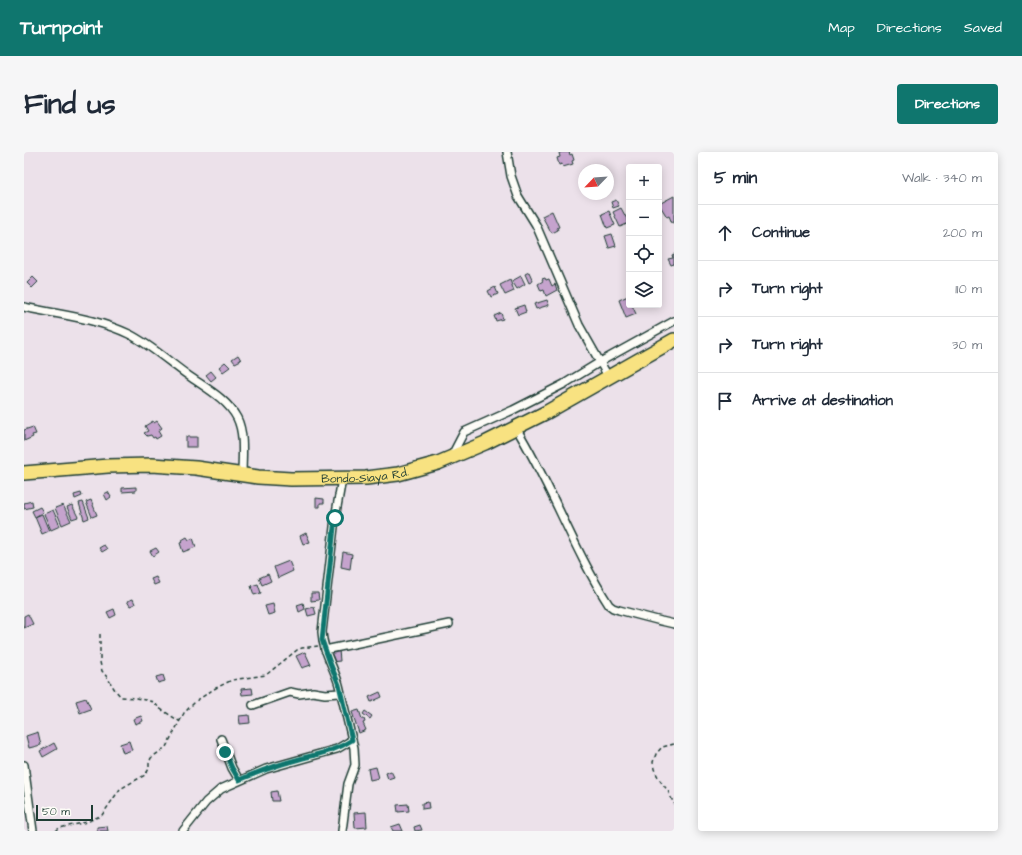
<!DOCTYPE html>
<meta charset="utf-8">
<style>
body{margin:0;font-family:"Architects Daughter",sans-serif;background:#f6f6f7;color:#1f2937}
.controls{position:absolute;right:12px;top:12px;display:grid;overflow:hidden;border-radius:4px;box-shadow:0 2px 10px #0003}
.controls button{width:36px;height:36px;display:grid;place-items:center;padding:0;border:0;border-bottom:1px solid #e0e1e3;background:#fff;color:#1f2937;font:20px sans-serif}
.compass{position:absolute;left:554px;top:12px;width:36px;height:36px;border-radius:50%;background:#fff;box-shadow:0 2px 10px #0003;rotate:245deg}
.scale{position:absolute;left:12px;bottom:10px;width:57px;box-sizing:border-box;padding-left:4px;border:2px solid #1f3d34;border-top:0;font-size:11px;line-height:14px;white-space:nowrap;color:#1f3d34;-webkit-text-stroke:3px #fdfcf7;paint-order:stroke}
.stop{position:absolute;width:12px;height:12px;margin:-9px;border:3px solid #0f766e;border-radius:50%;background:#fff}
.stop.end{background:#0f766e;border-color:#fff;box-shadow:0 1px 4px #0008}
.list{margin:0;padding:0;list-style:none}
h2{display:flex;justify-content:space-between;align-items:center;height:52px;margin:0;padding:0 16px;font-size:17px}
h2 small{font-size:13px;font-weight:400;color:#747a83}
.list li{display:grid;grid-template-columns:26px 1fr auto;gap:12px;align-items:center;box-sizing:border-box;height:56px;padding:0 16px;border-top:1px solid #e0e1e3}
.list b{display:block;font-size:15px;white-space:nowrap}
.list em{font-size:13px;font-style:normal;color:#747a83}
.icon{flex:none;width:22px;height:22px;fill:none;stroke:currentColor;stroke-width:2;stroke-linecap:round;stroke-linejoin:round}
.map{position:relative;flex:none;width:650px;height:679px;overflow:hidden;border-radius:4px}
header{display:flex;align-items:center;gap:24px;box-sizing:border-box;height:56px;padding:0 20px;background:#0f766e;color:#fff}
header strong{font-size:19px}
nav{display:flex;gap:22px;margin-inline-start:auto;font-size:14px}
.intro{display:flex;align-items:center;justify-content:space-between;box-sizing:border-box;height:96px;padding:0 24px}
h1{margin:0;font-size:28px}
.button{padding:10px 18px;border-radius:4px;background:#0f766e;color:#fff;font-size:14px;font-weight:700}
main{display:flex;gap:24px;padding:0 24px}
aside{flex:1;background:#fff;border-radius:4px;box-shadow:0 2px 10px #0003}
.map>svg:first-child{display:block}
.building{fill:#c5a3cd;stroke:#1f3d34}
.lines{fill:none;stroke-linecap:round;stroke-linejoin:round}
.street-casing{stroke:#1f3d34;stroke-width:10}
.highway-casing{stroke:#1f3d34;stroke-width:16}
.path{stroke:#1f3d34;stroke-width:1.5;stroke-dasharray:4 3;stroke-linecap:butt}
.street{stroke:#fdfcf7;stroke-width:7}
.highway{stroke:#f8e281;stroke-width:13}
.route{stroke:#0f766e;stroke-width:5}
.labels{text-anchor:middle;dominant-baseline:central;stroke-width:3.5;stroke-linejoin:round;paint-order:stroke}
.street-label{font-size:12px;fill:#1f3d34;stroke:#fdfcf7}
</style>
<header>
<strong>Turnpoint</strong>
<nav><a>Map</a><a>Directions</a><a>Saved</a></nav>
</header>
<div class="intro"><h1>Find us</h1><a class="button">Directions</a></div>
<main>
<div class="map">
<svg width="650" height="679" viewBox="0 0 650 679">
<rect width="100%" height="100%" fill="#ece1ea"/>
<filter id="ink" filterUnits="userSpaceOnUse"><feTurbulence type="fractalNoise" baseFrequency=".025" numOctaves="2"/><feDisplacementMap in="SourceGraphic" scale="8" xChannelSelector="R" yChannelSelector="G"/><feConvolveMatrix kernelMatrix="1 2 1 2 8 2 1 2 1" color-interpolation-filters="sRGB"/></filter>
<g filter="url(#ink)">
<!-- building -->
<g class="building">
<polygon points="538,0 545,0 546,3 548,2 550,8 548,9 549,12 539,15 538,12 535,13 533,6 536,5 535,1"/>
<polygon points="650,44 650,70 648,71 645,64 643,65 635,52"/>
<polygon points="592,48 595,54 589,56 587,50"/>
<polygon points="597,56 605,71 596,75 589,60"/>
<polygon points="528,59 535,75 533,76 534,78 528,81 527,79 526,79 518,64"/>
<polygon points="585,59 591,73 583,76 578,62"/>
<polygon points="588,82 592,94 585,96 581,84"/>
<polygon points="650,102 650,112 647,113 644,107 649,106 648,103"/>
<polygon points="505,120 509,129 505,131 501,122"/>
<polygon points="497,124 501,132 493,137 488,129"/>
<polygon points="9,125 14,130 8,136 3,131"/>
<polygon points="521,126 522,128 525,127 528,134 531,132 533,138 522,144 520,138 517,139 514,132 519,129 518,127"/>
<polygon points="486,128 490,139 481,143 476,133"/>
<polygon points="471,135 474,142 467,145 464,139"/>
<polygon points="604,144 605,153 608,153 612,162 602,166 595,148"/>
<polygon points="523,148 525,153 512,157 510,152"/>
<polygon points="500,153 502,160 494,163 491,156"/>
<polygon points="477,161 479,167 472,169 470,164"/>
<polygon points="214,203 217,208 211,211 208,207"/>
<polygon points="201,210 206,215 199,220 195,215"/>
<polygon points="187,219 192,225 187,229 182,223"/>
<polygon points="129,269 130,271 133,269 138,276 134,279 137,284 132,287 131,285 129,286 127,283 123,284 120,281 124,279 121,274"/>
<polygon points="9,275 12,282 8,283 9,285 0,289 0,278"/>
<rect x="162" y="285" width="11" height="10"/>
<polygon points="112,335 112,339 98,340 98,336"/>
<polygon points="84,340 87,345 83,348 80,342"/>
<polygon points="57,341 58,344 51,347 50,343"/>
<polygon points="292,346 300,347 300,351 296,351 296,355 292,355"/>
<polygon points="67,348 73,363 68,365 62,350"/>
<polygon points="8,349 9,355 0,357 0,351"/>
<polygon points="59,350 65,366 60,368 55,351"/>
<polygon points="39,353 47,369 38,373 31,356"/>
<polygon points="48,353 54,365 48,367 43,355"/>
<polygon points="16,355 19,360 11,365 8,359"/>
<polygon points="29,358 36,374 27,378 20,362"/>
<polygon points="18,362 25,379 18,382 11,365"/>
<polygon points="282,381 286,390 279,392 276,384"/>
<polygon points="163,385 165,388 169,386 172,395 159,400 156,391 159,390 158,388"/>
<polygon points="80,393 83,397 78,400 75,396"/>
<polygon points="132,396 135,400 129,404 126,399"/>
<polygon points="319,400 328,402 326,417 317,415"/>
<polygon points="265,409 269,419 254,426 250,415"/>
<polygon points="244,422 247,429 238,433 235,426"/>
<polygon points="132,425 135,431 130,433 127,427"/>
<polygon points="234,432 237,441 230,443 227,434"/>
<polygon points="287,441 294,441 295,448 287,449"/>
<polygon points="109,447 111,452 106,454 103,449"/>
<polygon points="279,451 281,457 275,460 273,453"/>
<polygon points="249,452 251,461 244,463 241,454"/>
<polygon points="290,455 292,462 284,464 282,457"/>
<polygon points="90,457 92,463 86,466 83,460"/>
<polygon points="4,462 9,472 0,476 0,464"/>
<polygon points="315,498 316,509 307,510 305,499"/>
<polygon points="281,500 287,513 278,516 272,504"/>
<polygon points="139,523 141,529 134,531 132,525"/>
<polygon points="228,536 229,542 218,543 217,537"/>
<polygon points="356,540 358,545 347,550 345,545"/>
<polygon points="62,546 67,557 56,561 52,549"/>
<polygon points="335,558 338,567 340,567 341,570 339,571 342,578 335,581 328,560"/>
<polygon points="341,559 348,564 346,567 339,562"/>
<polygon points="225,563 226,571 216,572 215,564"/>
<polygon points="117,564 119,569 111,572 109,567"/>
<polygon points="14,580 17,593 5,596 2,584"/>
<polygon points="105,589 108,598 99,601 96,592"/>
<polygon points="30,591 33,597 19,605 16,599"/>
<polygon points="352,615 355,626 346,628 344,617"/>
<polygon points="367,619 370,625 364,627 362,621"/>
<polygon points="253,639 255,649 248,649 247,640"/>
<polygon points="404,650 405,656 398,657 398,651"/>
<polygon points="384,652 385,659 374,660 373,653"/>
<polygon points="342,660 343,675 331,676 330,661"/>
<polygon points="376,672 379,679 369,679 367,675"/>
<polygon points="396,673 398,678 391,679 390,675"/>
<polygon points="83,674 84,679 73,679 73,675"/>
</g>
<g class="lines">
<defs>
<g id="street">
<polyline points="483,0 487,24 494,44 512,73 555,173 585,226"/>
<path d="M0,155c36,8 72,11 105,27 22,11 40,28 60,42 17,12 38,23 48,42 8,16 5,39 5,57"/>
<path d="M492,276c35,56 57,121 93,177l4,3 6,2 42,11 13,3"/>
<polyline points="427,305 440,280 489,258 540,232 576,210 650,169"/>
<polyline points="301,498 425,472"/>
<polyline points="229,553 266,540 275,542 289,540 301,542 316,541"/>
<polyline points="197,587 208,616 215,628"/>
<polyline points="0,613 9,679"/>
<polyline points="159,679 182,650 197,637 242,617 313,597 328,588"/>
<path d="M318,679l6,-47 7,-19 -1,-17c-5,-21 -10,-42 -15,-63 -5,-18 -16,-33 -17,-53l13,-114 7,-39"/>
</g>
<g id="highway">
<path id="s1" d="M0,321l84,-7 44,-1 44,3 62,9 33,2 75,-1 32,-4 40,-11 47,-20 62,-31 127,-72"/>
</g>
</defs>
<!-- street casing -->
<use href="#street" class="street-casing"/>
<!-- highway casing -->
<use href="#highway" class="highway-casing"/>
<!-- path -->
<g class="path">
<polyline points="76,482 76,510 78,519 83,525 91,538 97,545 112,546 130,550 135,556 155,569"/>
<polyline points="650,592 638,595 632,602 629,610 630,617 635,627 644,639 650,652"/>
<polyline points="32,679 35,676 63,670 78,663 96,637 121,623 125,617 125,611 127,606 142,595 160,561 172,549 190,537 208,528 242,523 273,498 278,496 294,494"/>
</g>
<!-- street -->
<use href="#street" class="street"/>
<!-- highway -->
<use href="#highway" class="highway"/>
</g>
</g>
<g class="lines" filter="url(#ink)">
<!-- route -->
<path class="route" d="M201,600l7,16 7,12c19,-8 38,-15 57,-20 21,-6 38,-8 56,-20l-13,-55 -9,-22 -8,-23 13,-122"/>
</g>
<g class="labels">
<!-- street labels -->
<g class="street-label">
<text stroke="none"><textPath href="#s1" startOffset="342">Bondo-Siaya Rd.</textPath></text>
</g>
</g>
</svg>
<div class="controls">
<button>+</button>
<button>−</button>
<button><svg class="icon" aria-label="locate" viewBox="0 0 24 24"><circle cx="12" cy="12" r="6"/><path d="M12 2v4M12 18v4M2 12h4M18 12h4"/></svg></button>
<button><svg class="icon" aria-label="layers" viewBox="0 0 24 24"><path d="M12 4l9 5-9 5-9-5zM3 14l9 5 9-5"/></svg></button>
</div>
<svg class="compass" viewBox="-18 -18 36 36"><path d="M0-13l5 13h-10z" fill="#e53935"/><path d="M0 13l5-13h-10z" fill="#747a83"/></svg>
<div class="scale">50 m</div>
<div class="stop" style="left:311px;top:366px"></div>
<div class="stop end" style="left:201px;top:600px"></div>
</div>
<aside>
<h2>5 min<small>Walk · 340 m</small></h2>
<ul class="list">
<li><svg class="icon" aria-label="ahead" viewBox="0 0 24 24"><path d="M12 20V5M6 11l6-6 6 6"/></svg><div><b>Continue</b></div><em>200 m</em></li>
<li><svg class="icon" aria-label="right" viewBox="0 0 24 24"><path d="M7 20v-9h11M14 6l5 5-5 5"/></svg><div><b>Turn right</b></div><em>110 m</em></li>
<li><svg class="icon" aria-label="right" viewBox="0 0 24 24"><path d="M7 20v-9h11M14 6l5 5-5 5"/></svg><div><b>Turn right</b></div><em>30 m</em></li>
<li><svg class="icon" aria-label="arrive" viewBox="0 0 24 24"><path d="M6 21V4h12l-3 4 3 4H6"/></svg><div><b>Arrive at destination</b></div></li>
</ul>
</aside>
</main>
